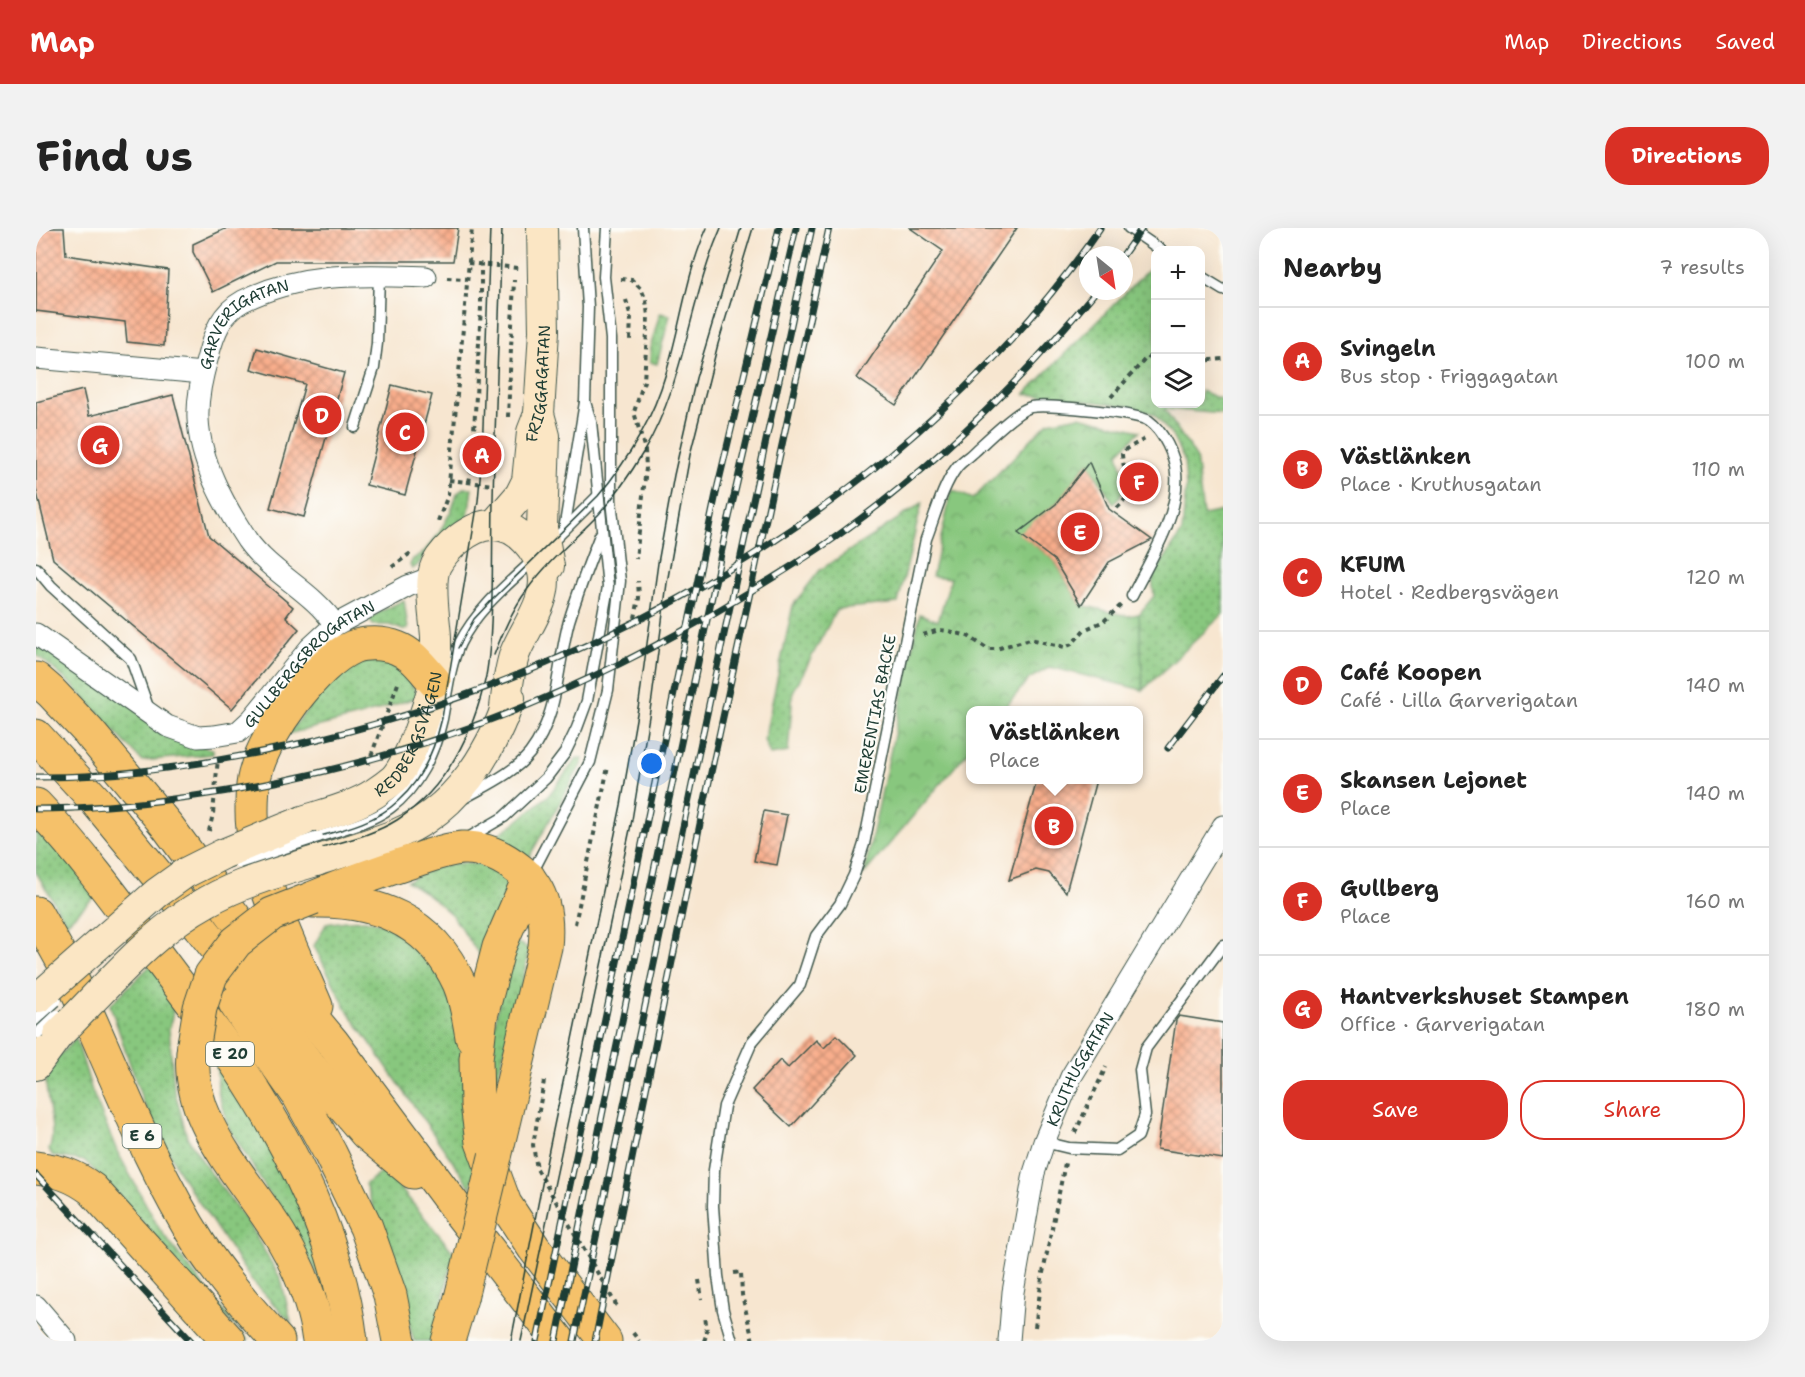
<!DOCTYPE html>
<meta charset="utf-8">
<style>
body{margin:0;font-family:"Shantell Sans",sans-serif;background:#f2f2f2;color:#222}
.controls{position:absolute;right:18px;top:18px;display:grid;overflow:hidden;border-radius:12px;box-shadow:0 6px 24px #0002}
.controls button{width:54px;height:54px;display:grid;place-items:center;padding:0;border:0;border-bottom:2px solid #e0e0e0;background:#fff;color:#222;font:30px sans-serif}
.compass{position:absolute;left:1043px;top:18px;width:54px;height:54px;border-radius:50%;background:#fff;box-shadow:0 6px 24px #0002;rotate:150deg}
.you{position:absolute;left:616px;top:536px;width:21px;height:21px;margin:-15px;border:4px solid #fff;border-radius:50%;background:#1a73e8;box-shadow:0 0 0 9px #1a73e833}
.badge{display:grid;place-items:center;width:39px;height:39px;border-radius:50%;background:#d93025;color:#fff;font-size:20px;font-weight:700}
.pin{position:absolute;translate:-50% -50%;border:3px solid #fff;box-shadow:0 2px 6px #0006}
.popup{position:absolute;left:930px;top:478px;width:177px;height:78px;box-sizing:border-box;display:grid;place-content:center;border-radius:12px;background:#fff;filter:drop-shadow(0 2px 4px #0005);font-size:20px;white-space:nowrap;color:#767676}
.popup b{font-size:22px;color:#222}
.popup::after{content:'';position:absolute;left:50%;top:100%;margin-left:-12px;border:12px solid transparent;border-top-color:#fff}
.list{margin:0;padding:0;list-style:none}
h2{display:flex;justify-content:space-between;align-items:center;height:78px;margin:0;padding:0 24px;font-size:26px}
h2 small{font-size:20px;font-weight:400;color:#767676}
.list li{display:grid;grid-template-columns:39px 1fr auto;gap:18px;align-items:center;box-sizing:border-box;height:108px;padding:0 24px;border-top:2px solid #e0e0e0}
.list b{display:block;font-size:22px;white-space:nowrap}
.list p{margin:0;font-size:20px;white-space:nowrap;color:#767676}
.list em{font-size:20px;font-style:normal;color:#767676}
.actions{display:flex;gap:12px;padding:18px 24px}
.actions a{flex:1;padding:14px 0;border:2px solid #d93025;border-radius:24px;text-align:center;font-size:21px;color:#d93025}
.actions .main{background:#d93025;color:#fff}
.icon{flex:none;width:33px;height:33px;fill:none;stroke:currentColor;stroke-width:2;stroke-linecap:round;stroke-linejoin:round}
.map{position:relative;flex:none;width:1187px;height:1113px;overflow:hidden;border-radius:24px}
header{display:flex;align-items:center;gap:36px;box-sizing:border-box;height:84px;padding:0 30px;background:#d93025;color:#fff}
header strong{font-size:28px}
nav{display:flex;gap:33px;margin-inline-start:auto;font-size:21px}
.intro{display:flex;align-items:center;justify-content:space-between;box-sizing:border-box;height:144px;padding:0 36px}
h1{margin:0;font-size:42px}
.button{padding:15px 27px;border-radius:24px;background:#d93025;color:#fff;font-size:21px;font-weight:700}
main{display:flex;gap:36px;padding:0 36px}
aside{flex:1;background:#fff;border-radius:24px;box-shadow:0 6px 24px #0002}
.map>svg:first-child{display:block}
.grass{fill:url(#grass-dots);stroke:#548259;stroke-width:1.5}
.park{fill:url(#park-crowns);stroke:#548259;stroke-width:1.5}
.building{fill:url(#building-cross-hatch)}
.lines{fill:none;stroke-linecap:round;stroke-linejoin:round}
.lane-casing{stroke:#3f564b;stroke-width:13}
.street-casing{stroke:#3f564b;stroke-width:23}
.secondary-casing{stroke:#3f564b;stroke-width:32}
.highway-casing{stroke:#3f564b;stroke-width:35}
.path{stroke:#3f564b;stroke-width:4;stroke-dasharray:4.5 4.5;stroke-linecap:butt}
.lane{stroke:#fff;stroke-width:10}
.street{stroke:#fff;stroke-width:21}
.secondary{stroke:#fbe6c4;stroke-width:30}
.highway{stroke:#f5c16b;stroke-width:33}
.tram{stroke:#1f3d34;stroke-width:1.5}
.rail-casing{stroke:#1f3d34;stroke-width:7}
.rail{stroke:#fdfcf7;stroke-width:4.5;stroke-dasharray:14;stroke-linecap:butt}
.lane-bridge-casing{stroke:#3f564b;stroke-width:13;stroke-linecap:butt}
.secondary-bridge-casing{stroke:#3f564b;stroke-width:32;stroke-linecap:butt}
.highway-bridge-casing{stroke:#3f564b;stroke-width:35;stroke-linecap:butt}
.lane-bridge{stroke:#fff;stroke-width:10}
.secondary-bridge{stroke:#fbe6c4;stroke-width:30}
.highway-bridge{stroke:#f5c16b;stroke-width:33}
.labels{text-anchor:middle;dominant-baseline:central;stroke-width:4.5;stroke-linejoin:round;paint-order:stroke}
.shield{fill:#fdfcf7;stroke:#62766e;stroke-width:1.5}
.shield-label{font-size:15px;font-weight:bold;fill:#1f3d34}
.street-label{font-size:16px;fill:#1f3d34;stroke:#fdfcf7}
</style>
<header>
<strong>Map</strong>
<nav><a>Map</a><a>Directions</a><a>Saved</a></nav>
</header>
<div class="intro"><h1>Find us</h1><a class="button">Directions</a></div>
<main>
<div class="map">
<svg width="1187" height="1113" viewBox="0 0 1187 1113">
<defs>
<pattern id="grass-dots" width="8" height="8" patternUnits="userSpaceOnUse" patternTransform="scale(1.5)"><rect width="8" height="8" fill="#88c77e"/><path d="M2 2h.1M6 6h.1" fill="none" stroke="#6fa368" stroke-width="1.8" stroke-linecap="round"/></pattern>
<pattern id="park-crowns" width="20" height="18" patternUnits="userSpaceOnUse" patternTransform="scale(1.5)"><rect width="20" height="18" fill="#88c77e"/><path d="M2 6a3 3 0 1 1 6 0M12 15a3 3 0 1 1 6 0" fill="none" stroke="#6fa368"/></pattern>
<pattern id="building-cross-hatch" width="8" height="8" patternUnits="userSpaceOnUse" patternTransform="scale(1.5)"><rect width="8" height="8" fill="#f9ae8c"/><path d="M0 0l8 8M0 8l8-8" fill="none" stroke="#c98f73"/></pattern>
</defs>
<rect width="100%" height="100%" fill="#fdfcf7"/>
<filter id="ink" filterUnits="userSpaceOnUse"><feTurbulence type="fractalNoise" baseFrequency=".0167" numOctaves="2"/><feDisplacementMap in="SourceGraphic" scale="12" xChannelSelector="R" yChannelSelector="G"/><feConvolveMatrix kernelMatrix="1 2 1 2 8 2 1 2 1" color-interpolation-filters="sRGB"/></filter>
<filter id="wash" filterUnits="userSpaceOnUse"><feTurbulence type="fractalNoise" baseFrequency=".008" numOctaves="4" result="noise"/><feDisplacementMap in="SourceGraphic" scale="24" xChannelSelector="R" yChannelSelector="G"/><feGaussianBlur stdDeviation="1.35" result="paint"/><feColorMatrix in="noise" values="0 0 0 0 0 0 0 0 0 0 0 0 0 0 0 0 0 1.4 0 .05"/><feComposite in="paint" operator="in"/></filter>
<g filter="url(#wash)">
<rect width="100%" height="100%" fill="#f7e6d0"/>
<!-- grass -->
<g class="grass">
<polygon points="1112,42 1119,45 1120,176 1164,176 1165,163 1187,172 1187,186 1128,181 1160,229 1167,287 1187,283 1187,386 1107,462 1103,386 1118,368 1116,350 1146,304 1150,259 1148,232 1136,208 1118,186 1094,178 989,166"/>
<polygon points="624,85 634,87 621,136 614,134 615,117"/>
<polygon points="427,260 436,260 432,290 407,305 381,338 376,341 374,337 377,331 387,325 402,307 416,281 421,266"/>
<polygon points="886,275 862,375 801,381 757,464 752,524 734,527 728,512 757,377 784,342"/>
<polygon points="368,372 372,401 367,402 354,397 337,397 332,390"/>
<polygon points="0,415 163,518 177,521 177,526 106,533 37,458 0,426"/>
<path d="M336,432c23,1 38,16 46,37l-58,19 -72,18c21,-26 50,-68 84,-74z"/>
<polygon points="541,530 547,531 544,539 492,631 455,611 479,595 513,567"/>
<polygon points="0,596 63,665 30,695 0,644"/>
<polygon points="420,635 443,636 479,652 446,731 416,687 394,668 371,653 397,640"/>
<polygon points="329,692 347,696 398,728 421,789 441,933 435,960 312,783 278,718 290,696 309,693"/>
<polygon points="480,714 493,721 481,779 458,859 455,824 464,765"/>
<polygon points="117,735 141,768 133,801 138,860 151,909 173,943 210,992 245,1051 255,1094 216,1053 146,949 107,874 74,777"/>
<path d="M40,810l16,53 25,60 43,79 51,66 38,45 -45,-46 -84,-99 -35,-35 -32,-5 -4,-6c10,-23 -9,-62 -1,-80 5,-11 20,-22 28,-32z"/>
<polygon points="180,823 257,953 294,1074 280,1043 192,898 182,864"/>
<polygon points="349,942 418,1025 397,1113 378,1113 357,1036 329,956"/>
</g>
<!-- park -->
<path class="park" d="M1043,188l61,15 -22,22c5,21 13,33 -4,51l-26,-42 -32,42 -37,29 35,27 27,45 47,11 11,-2 4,76 -93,-23 -21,12 -26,31h-33v39l-106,125 56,-260 18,7 13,-43 -19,-2 20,-86 21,9 75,-77z"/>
<g id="blocks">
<!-- building -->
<g class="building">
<polygon points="0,0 28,0 30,27 132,42 128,118 91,114 89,94 0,83"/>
<polygon points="191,0 422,0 417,33 240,33 177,64 157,24 157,16"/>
<polygon points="874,0 981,0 860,177 821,150 907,23"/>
<polygon points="221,120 308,145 268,289 234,280 269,156 215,141"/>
<polygon points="356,157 396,167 369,267 330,257"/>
<polygon points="47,162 53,188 137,167 173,308 257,379 250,389 263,401 196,481 17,331 0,261 0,174"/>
<polygon points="1053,234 1073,281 1116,312 1073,334 1045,377 1018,332 982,305 1020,276"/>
<polygon points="1001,552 1060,552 1030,664 1013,645 1000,642 973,652"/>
<polygon points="728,583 751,587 741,637 718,633"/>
<polygon points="1143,788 1187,795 1187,931 1121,921 1140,792"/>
<polygon points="801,807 821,827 755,899 716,862 744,832 752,840 780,812 788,820"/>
</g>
</g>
</g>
<g filter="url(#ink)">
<use href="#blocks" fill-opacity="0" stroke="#3f564b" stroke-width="1.5"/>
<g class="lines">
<defs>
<g id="lane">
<polyline points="1093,0 1125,22"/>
<polyline points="1164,48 1187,62"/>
<polyline points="319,199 338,140 341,115 343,47"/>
<polyline points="528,302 549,174 552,79 547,0"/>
<polyline points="513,317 562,268"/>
<polyline points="0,340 15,358 95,431 113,482"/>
<path d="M430,569c21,-12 49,-25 64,-44 29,-38 27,-88 39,-132 9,-29 20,-58 31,-86"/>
<path d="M282,609c24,-8 51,-14 72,-29 28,-20 45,-57 52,-89 5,-26 7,-52 18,-76 17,-34 48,-59 76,-85"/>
<polyline points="432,610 468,589 510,550 529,525 541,500 551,473 572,359 555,194 549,174"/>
<polyline points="495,647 554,534 572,462 584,353 575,272 575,111 568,49 571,0"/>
<polyline points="1008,914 1033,920 1081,922 1102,908 1109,887 1104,842 1110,820 1187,717"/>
<path d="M696,1113l-9,-31 -5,-34 -5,-70 1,-36 10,-64 28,-64 48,-57 16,-49 24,-32 14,-29 10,-31 62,-305c9,-23 16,-52 31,-72 4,-5 12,-10 17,-15 14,-13 29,-28 45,-39 3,-2 8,-5 12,-6 15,-3 106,6 118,14 14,10 26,35 27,52 4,42 -26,87 -44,123"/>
</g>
<g id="street">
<polyline points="0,130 167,145"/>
<path id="s1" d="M299,397c-22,-34 -64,-51 -88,-85 -23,-35 -47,-78 -49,-121 -1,-21 4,-43 10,-63 6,-23 13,-43 35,-55 60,-30 118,-26 183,-24"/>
<path id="s2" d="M0,406l131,92 31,11 16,-1 24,-4 14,-13 58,-71 25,-23 73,-39 24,-9"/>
<polyline points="0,1078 30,1113"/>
<path id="s3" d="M973,1113l4,-49 21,-119 10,-31 27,-65 152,-251"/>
</g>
<g id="secondary">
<polyline points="503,186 509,208 506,300 513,338"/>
<path id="s4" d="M458,297l26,-30 7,-14 5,-49 7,-18 5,-83 -2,-103"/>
<path id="s5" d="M267,593c24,-8 51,-14 72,-28 6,-4 13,-9 19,-14 16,-17 34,-72 40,-96 3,-15 2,-31 2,-46 -1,-19 -8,-55 0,-72 9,-17 36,-41 57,-40 25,0 45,25 50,47 6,28 -18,56 -28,81 -7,20 -8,41 -11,62"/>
<path d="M280,633c27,-9 56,-17 83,-28 58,-24 91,-79 111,-135"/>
<polyline points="0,837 22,807"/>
</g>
<g id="highway">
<polyline points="0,451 15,464 52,503 132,599 248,756 297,815 423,984 523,1113"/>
<polyline points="0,508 60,573 164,699 274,839 330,905 377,944"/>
<path d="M0,577c46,48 85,102 125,156 25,34 52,67 75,102 56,84 103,177 115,278"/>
<polyline points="493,650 463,719 445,788 440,831 441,876 446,914 469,976 498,1020 569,1113"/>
<path d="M277,670c33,-14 66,-26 100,-37 17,-5 32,-12 49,-13 23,-1 42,9 59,23 23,20 27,46 24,76l-50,210"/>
<path d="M276,673c65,-2 119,20 147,82 7,16 10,36 13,54"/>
<path d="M0,685c11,20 23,40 33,60 43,91 77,187 131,272 23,35 50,66 78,96"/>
<polyline points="199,775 222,810 263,868 294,925 330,999 354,1067 363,1113"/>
<path d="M280,778c-23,-55 -64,-135 -64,-194 0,-14 0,-29 4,-41 10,-39 60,-108 97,-124 12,-5 32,-4 44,1 16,6 26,21 37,33"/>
<path d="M158,816c-12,75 50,132 86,191 19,32 34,68 39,106"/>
<path d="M0,940c24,3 37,7 56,21l137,152"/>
<polyline points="412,1113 425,1070"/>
</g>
</defs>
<!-- lane casing -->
<use href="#lane" class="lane-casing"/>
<!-- street casing -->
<use href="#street" class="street-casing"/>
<!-- secondary casing -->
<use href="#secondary" class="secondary-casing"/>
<!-- highway casing -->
<use href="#highway" class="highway-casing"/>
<!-- path -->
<g class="path">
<polyline points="432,35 482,40"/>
<polyline points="411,50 430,51"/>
<polyline points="585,51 596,52 605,61 610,72 612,88 608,153 598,184 609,222 610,240 600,331"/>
<polyline points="590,72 595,89 594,112"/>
<polyline points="1164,133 1187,131"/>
<polyline points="1075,169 1111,129 1120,131"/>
<polyline points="472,189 478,52"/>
<polyline points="413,252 458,257"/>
<polyline points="433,254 436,238 445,79 445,36"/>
<path d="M1081,280c22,-19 6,-32 5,-54l4,-5 19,-10"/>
<polyline points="402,293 412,267 436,0"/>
<polyline points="356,339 376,324"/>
<polyline points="599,390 603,370 602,353"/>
<polyline points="887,407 903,402 913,403 932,408 952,421 960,421 994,411 1029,419 1036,416 1048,402 1068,393 1085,377"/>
<polyline points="332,536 363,453"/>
<polyline points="173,603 177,586 182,530"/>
<polyline points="539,696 572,539"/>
<polyline points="508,853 497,917 501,941 582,1080"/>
<polyline points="1039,905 1070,839"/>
<polyline points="698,1045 705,1044 706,1067 717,1113"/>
<polyline points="663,1052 666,1071"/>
<polyline points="999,1099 1006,1050 1029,935"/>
<polyline points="597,1105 603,1113"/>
<polyline points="668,1113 671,1105 669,1087"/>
</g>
<!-- lane -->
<use href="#lane" class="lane"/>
<!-- street -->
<use href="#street" class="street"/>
<!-- secondary -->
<use href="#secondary" class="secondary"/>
<!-- highway -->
<use href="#highway" class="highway"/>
<!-- tram -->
<g class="tram">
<path d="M422,420l16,-29 18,-19 106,-104c30,-36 55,-78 68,-123 15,-48 20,-99 41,-145"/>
<path d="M458,427c9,-23 18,-45 33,-65 20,-28 48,-51 72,-76 17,-19 32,-41 45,-63 41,-69 45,-150 77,-223"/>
<path d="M0,791c47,-44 93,-94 148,-128 38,-24 80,-37 122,-51 31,-9 68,-16 92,-39 24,-21 37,-53 44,-83l36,-217 4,-46 8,-227"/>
<path d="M0,807c60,-57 124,-126 202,-159 26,-11 53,-19 80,-27 26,-8 55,-14 79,-29 49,-31 77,-88 89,-144 5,-26 5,-53 6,-79 1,-44 0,-88 2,-132 2,-79 5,-158 8,-237"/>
<polyline points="475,1113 511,931 585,577 603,474 622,335 638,247 660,150 705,0"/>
<polyline points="485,1113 596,592 616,470 631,355 654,227 682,116 717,0"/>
</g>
<defs>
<g id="rail">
<polyline points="1087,27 1106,0"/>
<polyline points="1132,520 1187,448"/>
<path d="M0,549c84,1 171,-13 253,-31 272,-61 533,-200 722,-406 32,-35 62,-73 89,-112"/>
<path d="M0,581c51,0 102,-5 152,-12 197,-27 379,-95 548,-197 37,-22 74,-44 108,-69 94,-68 178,-151 252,-240"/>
<polyline points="0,947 155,1113"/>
<polyline points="501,1113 681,261 743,0"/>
<polyline points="520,1113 568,878 689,307 760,0"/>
<polyline points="538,1113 679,448 776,0"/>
<polyline points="559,1113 666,586 793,0"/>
</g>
</defs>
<!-- rail casing -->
<use href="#rail" class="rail-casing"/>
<!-- rail -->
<use href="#rail" class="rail"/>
<defs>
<g id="lane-bridge">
<polyline points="203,635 282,609"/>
<polyline points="0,791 20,773"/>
<polyline points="2,805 21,787"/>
</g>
<g id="secondary-bridge">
<polyline points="3,769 121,665 149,645 187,626 267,593"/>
<path d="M22,807c48,-47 91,-102 150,-134 34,-19 71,-29 108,-40"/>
</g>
<g id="highway-bridge">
<polyline points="158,816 164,780 175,747 200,714 236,686 277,670"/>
<polyline points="425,1070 459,929"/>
</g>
</defs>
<!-- lane-bridge casing -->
<use href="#lane-bridge" class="lane-bridge-casing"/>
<!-- secondary-bridge casing -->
<use href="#secondary-bridge" class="secondary-bridge-casing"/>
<!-- highway-bridge casing -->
<use href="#highway-bridge" class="highway-bridge-casing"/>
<!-- lane-bridge -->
<use href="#lane-bridge" class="lane-bridge"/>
<!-- secondary-bridge -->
<use href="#secondary-bridge" class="secondary-bridge"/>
<!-- highway-bridge -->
<use href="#highway-bridge" class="highway-bridge"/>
</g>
</g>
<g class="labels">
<!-- shield labels -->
<g class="shield">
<rect x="170" y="814" width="48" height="24" rx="4.5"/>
<rect x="86.5" y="896" width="39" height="24" rx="4.5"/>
</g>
<g class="shield-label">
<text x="194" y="826">E 20</text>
<text x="106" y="908">E 6</text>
</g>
<!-- street labels -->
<g class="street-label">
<text stroke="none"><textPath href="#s1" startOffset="370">GARVERIGATAN</textPath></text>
<text stroke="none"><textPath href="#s4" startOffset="154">FRIGGAGATAN</textPath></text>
<text stroke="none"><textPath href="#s2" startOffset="333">GULLBERGSBROGATAN</textPath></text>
<text transform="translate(839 486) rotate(-79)">EMERENTIAS BACKE</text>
<text stroke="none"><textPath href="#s5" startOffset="148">REDBERGSVÄGEN</textPath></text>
<text stroke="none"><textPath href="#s3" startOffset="284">KRUTHUSGATAN</textPath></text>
</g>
</g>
</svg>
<div class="controls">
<button>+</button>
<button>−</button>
<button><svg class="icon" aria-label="layers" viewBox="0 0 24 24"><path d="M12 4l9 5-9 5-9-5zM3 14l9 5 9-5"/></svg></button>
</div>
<svg class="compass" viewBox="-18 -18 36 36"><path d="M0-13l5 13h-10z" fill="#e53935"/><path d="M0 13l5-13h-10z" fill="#767676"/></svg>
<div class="you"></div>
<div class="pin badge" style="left:446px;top:227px">A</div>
<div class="pin badge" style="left:1018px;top:598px">B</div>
<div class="popup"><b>Västlänken</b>Place</div>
<div class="pin badge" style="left:369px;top:204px">C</div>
<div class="pin badge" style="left:286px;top:187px">D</div>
<div class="pin badge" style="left:1044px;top:304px">E</div>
<div class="pin badge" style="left:1103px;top:254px">F</div>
<div class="pin badge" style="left:64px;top:217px">G</div>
</div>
<aside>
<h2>Nearby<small>7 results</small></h2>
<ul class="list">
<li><span class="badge">A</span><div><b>Svingeln</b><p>Bus stop · Friggagatan</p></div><em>100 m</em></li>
<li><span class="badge">B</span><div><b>Västlänken</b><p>Place · Kruthusgatan</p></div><em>110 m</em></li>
<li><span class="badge">C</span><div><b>KFUM</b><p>Hotel · Redbergsvägen</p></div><em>120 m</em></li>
<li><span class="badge">D</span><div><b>Café Koopen</b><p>Café · Lilla Garverigatan</p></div><em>140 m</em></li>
<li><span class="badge">E</span><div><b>Skansen Lejonet</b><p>Place</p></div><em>140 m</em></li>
<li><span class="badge">F</span><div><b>Gullberg</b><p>Place</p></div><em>160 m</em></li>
<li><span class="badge">G</span><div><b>Hantverkshuset Stampen</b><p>Office · Garverigatan</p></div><em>180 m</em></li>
</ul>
<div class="actions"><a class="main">Save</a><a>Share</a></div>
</aside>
</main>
